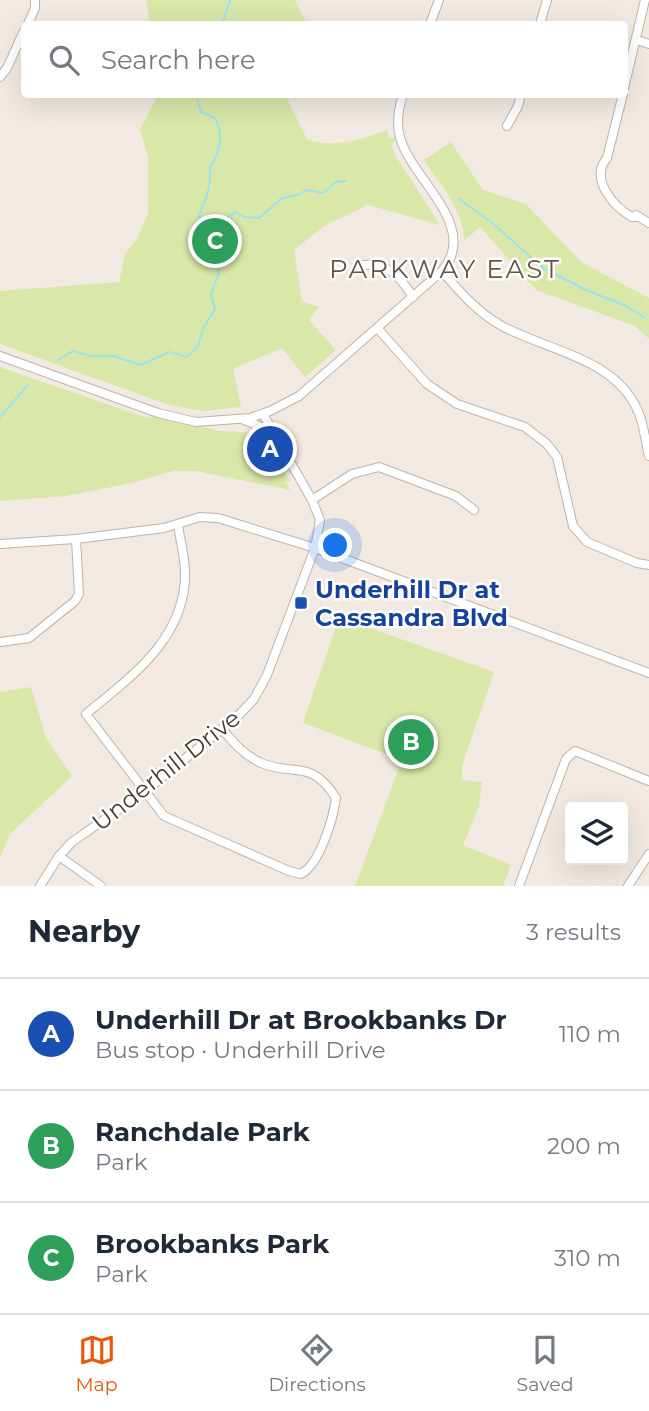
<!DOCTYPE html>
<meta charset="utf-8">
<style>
body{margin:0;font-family:Montserrat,sans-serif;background:#f2f2f3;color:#1f2937}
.controls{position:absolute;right:21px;bottom:21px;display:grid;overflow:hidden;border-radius:7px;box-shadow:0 7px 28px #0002}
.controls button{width:63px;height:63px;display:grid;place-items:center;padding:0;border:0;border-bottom:2px solid #e0e1e3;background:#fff;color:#1f2937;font:35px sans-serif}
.you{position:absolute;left:336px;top:546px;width:24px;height:24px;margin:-18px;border:5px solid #fff;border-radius:50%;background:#1a73e8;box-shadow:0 0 0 10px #1a73e833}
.badge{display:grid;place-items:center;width:46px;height:46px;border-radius:50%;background:#ea580c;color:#fff;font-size:23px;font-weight:700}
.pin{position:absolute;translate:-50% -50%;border:4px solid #fff;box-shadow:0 2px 7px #0006}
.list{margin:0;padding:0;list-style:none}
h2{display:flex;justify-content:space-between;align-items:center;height:91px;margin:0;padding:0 28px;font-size:30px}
h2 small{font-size:23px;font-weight:400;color:#747a83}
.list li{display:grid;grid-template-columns:46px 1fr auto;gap:21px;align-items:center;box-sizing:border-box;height:112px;padding:0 28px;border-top:2px solid #e0e1e3}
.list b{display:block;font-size:26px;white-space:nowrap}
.list p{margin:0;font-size:23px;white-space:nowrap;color:#747a83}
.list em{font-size:23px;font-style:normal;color:#747a83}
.icon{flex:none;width:38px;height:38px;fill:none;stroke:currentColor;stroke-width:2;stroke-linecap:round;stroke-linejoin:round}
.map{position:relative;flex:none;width:649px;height:886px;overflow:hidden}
.search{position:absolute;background:#fff;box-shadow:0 7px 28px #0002;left:21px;right:21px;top:21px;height:77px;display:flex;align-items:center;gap:18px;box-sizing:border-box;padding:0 24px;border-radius:7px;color:#747a83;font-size:26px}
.sheet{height:427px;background:#fff}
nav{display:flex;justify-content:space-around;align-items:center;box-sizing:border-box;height:98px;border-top:2px solid #e0e1e3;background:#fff;font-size:19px;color:#747a83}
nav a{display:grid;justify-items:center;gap:4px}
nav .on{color:#ea580c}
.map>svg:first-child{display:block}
.green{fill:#d9e8a9}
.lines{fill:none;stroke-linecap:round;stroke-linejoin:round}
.stream{stroke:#9ce1f1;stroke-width:2}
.minor-casing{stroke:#c0b2a8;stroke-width:10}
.minor{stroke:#fff;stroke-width:8}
.transit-dot{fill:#1a4fb4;stroke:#fff;stroke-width:2.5}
.labels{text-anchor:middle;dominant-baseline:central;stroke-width:5;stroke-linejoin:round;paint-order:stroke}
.transit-label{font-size:24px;font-weight:bold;fill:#164399;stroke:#fff;text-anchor:start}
.street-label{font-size:24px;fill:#433933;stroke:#fff}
.neighbourhood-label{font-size:26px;letter-spacing:2px;fill:#66554a;stroke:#fff}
</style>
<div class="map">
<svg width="649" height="886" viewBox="0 0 649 886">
<rect width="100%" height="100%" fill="#f2eae2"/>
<!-- green -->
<g class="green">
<polygon points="146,0 295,0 307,24 150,24"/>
<path d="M158,95h127l22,44c27,10 55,0 80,-9l2,8 11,-1 -9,8 4,10 45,70 -76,-21v3l-38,18 -32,25 8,51 17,6 -10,13 27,30 -31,27 -23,-29 -49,21 8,38 -36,4 -36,-6 -169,-61v-53l119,-9 6,-28 12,-15 11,-25v-57l-8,-28z"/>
<path d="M451,142l32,48 43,14 55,58 68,36v41l-14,-13 -99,-36 -56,-63 -16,14c0,-31 -24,-57 -40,-81z"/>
<polygon points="0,367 147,418 160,416 218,431 245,432 266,446 291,482 285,481 290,490 196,471 173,471 132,483 66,496 0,501"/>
<polygon points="339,617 494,672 462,766 462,780 482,782 479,807 463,845 511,865 503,886 355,886 402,760 303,723"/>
<polygon points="31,687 46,738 72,776 10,834 0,858 0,692"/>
</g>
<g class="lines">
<!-- stream -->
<g class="stream">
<polyline points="222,24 230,0"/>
<polyline points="459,199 490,221 543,268 584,289 626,306 644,317"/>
<polyline points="219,229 225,227 226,219 235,212 244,217 259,218 282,198 298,195 306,190 323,193 336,182 346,181"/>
<path d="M58,360l15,-9 17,5h23l28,9 28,-13 18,5 11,-11 5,-17 12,-20 -4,-15 8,-21 -2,-20 2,-10 -1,-19 -7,-3 -8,1 -4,-6c7,-20 12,-26 11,-49 10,-14 14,-33 5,-49l-14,-6 -5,-18"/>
<polyline points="0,417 28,385"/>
</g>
<defs>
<g id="minor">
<polyline points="28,24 35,8 35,0"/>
<polyline points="430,24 439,0"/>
<polyline points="540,24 547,0"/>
<polyline points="637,40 649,44"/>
<polyline points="0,77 7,68 24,31"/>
<polyline points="624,88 645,0"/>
<path d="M623,94l-16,64c-18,21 7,49 25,59h6"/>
<polyline points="507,126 518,106 521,94"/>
<polyline points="636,215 649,223"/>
<path d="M364,265c24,-3 37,13 49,32"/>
<path d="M442,271c17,20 36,42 60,55 44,24 112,32 135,83 7,13 8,32 12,47"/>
<polyline points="378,329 427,384 457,404 525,427 547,444 557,457 573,526 587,542 637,563 649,565"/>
<path d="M0,356l158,57 38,9 54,-4 20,-7 29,-15 143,-125c39,-45 -32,-93 -42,-134 -4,-13 -1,-30 3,-43"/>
<polyline points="244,420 257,425 272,436"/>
<polyline points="312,500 352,474 379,467 456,496 474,510"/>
<path d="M178,524c2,16 7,33 7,49 1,65 -54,104 -99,141l78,102 125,55 12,3c19,-10 32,-55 35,-76 -26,-41 -42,-20 -77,-36 -16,-8 -26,-20 -37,-33"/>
<polyline points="0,544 76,539 164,528 200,517 218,518 315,548 649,673"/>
<polyline points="0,642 29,638 75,601 79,594 76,539"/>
<polyline points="59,856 101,886"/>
<polyline points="40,886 59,856 72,842 144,792 238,716 254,699 267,675 315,548 320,520 312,500 263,414"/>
<polyline points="519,886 566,759 575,751 649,781"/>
<polyline points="628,886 649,854"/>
</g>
</defs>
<!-- minor casing -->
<use href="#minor" class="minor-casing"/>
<!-- minor -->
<use href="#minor" class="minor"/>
</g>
<!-- markers -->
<rect class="transit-dot" x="294" y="596" width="14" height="14" rx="3.5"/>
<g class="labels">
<!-- transit labels -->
<g class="transit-label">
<text x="315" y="589">Underhill Dr at<tspan x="315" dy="28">Cassandra Blvd</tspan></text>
</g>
<!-- street labels -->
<g class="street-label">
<text transform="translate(166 770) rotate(-38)">Underhill Drive</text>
</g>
<!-- neighbourhood labels -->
<g class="neighbourhood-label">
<text x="445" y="269">PARKWAY EAST</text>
</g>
</g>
</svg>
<div class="controls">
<button><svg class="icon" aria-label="layers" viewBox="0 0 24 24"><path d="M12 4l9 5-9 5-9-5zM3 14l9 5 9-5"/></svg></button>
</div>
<div class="you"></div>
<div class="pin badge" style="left:270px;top:449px;background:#1a4fb4">A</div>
<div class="pin badge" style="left:411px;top:742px;background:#2e9e5b">B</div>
<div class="pin badge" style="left:215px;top:241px;background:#2e9e5b">C</div>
<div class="search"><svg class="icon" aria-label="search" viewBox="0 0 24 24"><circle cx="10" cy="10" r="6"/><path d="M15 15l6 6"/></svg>Search here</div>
</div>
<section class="sheet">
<h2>Nearby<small>3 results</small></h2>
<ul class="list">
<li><span class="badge" style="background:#1a4fb4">A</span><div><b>Underhill Dr at Brookbanks Dr</b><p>Bus stop · Underhill Drive</p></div><em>110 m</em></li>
<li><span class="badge" style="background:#2e9e5b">B</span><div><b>Ranchdale Park</b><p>Park</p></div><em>200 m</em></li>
<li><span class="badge" style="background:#2e9e5b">C</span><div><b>Brookbanks Park</b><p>Park</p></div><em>310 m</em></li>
</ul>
</section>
<nav>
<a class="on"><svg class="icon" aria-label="map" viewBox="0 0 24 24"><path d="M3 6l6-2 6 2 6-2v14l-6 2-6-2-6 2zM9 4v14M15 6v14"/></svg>Map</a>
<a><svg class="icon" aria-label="directions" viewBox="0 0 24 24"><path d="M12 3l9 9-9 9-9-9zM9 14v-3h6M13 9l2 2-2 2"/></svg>Directions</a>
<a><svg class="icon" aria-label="saved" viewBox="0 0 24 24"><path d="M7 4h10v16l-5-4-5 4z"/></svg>Saved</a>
</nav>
